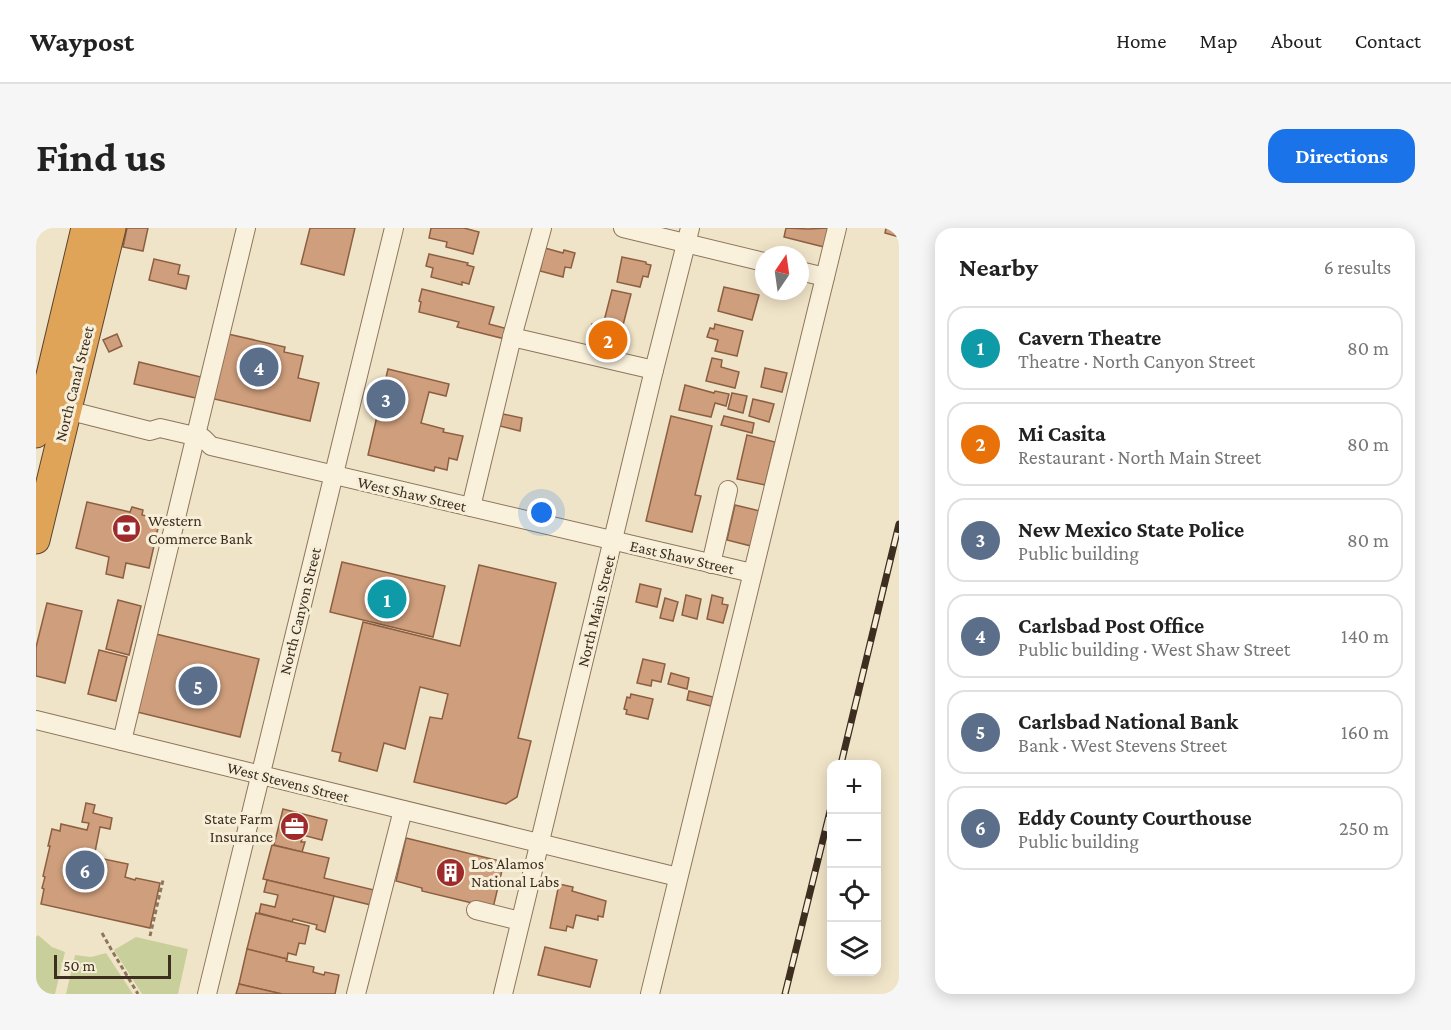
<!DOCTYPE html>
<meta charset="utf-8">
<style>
body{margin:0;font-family:"Crimson Pro",serif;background:#f6f6f6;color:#222}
.controls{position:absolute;right:18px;bottom:18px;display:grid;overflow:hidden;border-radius:12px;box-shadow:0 3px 15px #0003}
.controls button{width:54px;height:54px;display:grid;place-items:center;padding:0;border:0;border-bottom:2px solid #e0e0e0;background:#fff;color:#222;font:30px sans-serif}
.compass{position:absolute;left:719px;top:18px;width:54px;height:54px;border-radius:50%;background:#fff;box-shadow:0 3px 15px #0003;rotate:13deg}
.scale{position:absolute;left:18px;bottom:15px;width:117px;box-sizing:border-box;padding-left:6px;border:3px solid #3d2e20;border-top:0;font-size:16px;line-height:21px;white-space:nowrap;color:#3d2e20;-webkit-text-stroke:4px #f7eed8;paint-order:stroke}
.you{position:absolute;left:506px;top:285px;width:21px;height:21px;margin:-15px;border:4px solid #fff;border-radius:50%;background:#1a73e8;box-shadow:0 0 0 9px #1a73e833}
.badge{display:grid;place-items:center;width:39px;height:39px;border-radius:50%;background:#1a73e8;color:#fff;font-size:20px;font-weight:700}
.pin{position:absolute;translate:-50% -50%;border:3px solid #fff;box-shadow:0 2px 6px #0006}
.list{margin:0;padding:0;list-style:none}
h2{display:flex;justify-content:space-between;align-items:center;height:78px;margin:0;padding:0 24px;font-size:26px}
h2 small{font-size:20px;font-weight:400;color:#767676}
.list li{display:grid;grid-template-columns:39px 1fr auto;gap:18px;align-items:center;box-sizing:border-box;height:84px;margin:0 12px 12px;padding:0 12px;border:2px solid #e0e0e0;border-radius:18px}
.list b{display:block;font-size:22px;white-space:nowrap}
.list p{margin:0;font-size:20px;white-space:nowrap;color:#767676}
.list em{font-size:20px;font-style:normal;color:#767676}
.icon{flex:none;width:33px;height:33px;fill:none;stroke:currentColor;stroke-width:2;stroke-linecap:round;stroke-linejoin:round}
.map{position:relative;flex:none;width:863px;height:766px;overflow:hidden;border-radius:18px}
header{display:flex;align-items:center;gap:36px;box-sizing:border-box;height:84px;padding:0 30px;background:#fff;border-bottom:2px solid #e0e0e0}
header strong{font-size:28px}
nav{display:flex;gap:33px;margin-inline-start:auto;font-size:21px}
.intro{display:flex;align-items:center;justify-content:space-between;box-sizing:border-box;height:144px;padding:0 36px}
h1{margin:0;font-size:42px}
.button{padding:15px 27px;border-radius:18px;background:#1a73e8;color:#fff;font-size:21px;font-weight:700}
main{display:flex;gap:36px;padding:0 36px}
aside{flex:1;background:#fff;border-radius:18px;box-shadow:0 3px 15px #0003}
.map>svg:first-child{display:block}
.green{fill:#c9cf9b}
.building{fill:#cf9f7d;stroke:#8d5f41;stroke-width:1.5}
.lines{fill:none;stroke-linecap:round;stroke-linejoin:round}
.minor-casing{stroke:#8d765c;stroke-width:20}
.highway-casing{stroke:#5b4430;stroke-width:29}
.path{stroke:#8d765c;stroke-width:3;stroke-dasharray:4.5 3;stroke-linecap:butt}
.minor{stroke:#faf1dc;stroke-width:18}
.highway{stroke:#e0a458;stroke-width:27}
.rail-casing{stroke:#3d2e20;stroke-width:7}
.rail{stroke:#f7eed8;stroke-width:4.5;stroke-dasharray:14;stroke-linecap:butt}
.labels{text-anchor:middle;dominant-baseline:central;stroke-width:6;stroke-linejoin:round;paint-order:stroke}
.street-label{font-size:16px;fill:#3d2e20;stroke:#f7eed8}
.poi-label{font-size:16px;fill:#3d2e20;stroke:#f7eed8;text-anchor:start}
</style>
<header>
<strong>Waypost</strong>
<nav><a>Home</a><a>Map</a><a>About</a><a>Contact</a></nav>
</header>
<div class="intro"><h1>Find us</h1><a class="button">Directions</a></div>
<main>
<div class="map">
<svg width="863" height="766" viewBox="0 0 863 766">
<rect width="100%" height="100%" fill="#f0e4c8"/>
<!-- green -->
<g class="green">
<polygon points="2,707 16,719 29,724 19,766 0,766 0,709"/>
<polygon points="100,709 152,721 142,766 106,766 78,722"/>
<polygon points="70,725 97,766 30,766 39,727 55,729"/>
</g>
<!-- building -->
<g class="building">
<polygon points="91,0 112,0 107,23 87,19"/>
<polygon points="274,0 319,0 308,47 265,36"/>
<polygon points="395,0 428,0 443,4 437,26 410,19 411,14 393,10"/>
<polygon points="750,0 772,1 792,0 788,19 748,9"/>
<polygon points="850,0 863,0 863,9 849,5"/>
<polygon points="509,20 527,25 528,22 539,25 535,40 529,39 527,49 504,43"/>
<polygon points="393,26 432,35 431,37 438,39 433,56 426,54 426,57 395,49 397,40 390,38"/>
<polygon points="586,29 610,34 610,36 615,37 612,49 607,48 604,59 581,54"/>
<polygon points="118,31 144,37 142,46 153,48 150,61 113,52"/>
<polygon points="688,59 723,67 716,92 682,83"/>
<polygon points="386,61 458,79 453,96 472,101 469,111 421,99 423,94 383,84 385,74 383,73"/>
<polygon points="576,62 595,66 586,101 567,97"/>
<polygon points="556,96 592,105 589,119 583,118 581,126 551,118"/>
<polygon points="679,96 707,103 701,128 679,123 682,112 671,109 674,100 678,101"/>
<polygon points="81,106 86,118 73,124 67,112"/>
<polygon points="192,106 249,119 248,124 267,128 262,150 283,155 274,193 174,170"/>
<polygon points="676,130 686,132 685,139 703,144 699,160 670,153"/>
<polygon points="103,134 165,149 160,170 98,156"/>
<polygon points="729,140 751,145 746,164 725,159"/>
<polygon points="352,141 413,156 410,168 393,164 385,195 408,201 407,204 427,208 421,232 413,230 411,242 399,239 398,243 332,227"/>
<polygon points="649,157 678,165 679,163 693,166 690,178 679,175 675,189 643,182"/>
<polygon points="696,165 711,168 707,185 692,181"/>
<polygon points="717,171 738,176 733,194 713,188"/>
<polygon points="467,186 486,190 484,203 464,198"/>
<polygon points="635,188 676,198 659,267 665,268 656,304 610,293"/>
<polygon points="688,188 718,195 716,205 685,197"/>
<polygon points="711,207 739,214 729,257 701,251"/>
<polygon points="51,274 94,284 96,279 107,282 106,287 124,291 113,340 90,335 87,350 70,346 73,329 40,320"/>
<polygon points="699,277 724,283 715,318 691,312"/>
<polygon points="306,334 409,358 397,409 294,384"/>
<polygon points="443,337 520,355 482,510 495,513 481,569 470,576 378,554 394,489 406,491 412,466 384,459 369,521 348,515 341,543 303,533 305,525 296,523 327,394 424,418"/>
<polygon points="604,356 625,361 621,379 600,374"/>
<polygon points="650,367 665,371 661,391 646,387"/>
<polygon points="676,367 687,370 686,376 692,377 687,395 671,391"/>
<polygon points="629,370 642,374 637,393 624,390"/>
<polygon points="82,372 105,378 93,427 70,421"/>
<polygon points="11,375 46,383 29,455 0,448 0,419"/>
<polygon points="120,406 223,431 204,509 101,484"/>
<polygon points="63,422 91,429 80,473 52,466"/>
<polygon points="607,431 629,436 625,454 616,452 615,458 601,455"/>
<polygon points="635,445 653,450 651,461 632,456"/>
<polygon points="653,463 677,469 675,478 651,472"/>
<polygon points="595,466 617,471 612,491 590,486 591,482 588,481 591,469 594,470"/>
<polygon points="50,575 59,577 57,585 76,590 74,601 64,599 58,629 92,636 89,649 99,652 100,650 124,655 114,700 5,676 8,661 6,660 9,649 7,648 14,618 12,618 16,601 24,603 25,596 51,602 53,595 46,594"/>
<polygon points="247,581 291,592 286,612 270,608 270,606 268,605 265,614 269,614 266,624 238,617"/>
<polygon points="370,610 468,634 457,680 386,663 386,660 360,653"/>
<polygon points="236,617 293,630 288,650 338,662 335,677 227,651"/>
<polygon points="231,652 298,668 289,704 280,701 281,697 257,691 256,694 223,685 225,676 239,679 242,667 228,664"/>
<polygon points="523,656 537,659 536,663 570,673 567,689 562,688 562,692 540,687 537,700 531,698 530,703 514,700"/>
<polygon points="220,685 273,698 269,716 263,715 260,727 252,725 251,731 211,721"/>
<polygon points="509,719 561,732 554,759 502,747"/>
<polygon points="211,721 251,731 250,733 278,739 277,744 288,747 289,744 303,747 299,766 246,766 203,756"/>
<polygon points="203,756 246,766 200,766"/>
</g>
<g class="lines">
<defs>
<g id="minor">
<polyline points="587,0 728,34"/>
<polyline points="764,43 789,49"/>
<polyline points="476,109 618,142"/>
<polyline points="23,180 114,203 124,200 167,210 175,218 716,345"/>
<polyline points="435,279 476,109 506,0"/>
<polyline points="675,336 692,262"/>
<polyline points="0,492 642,649"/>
<polyline points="86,513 210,0"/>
<polyline points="440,682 484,693"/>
<polyline points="171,766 358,0"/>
<polyline points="320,766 367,582"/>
<polyline points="467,766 618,142 654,0"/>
<polyline points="614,766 801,0"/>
</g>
<g id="highway">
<polyline points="0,206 49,0"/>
<polyline points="0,312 76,0"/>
</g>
</defs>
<!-- minor casing -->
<use href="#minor" class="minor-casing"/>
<!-- highway casing -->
<use href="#highway" class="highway-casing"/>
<!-- path -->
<g class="path">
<polyline points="66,705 75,721 102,766"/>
<polyline points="114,708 127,652"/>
</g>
<!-- minor -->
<use href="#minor" class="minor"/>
<!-- highway -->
<use href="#highway" class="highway"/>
<defs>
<g id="rail">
<polyline points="805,536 863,296"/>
<polyline points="749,766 796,575"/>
</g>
</defs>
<!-- rail casing -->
<use href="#rail" class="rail-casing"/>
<!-- rail -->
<use href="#rail" class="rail"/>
</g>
<!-- icons -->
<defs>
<symbol id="bank-disc" viewBox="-11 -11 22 22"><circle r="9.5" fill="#9e2a2b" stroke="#f7eed8"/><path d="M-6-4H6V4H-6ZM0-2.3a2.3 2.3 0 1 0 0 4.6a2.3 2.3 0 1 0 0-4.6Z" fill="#fff"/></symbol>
<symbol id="office-disc" viewBox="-11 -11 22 22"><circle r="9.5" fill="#9e2a2b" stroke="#f7eed8"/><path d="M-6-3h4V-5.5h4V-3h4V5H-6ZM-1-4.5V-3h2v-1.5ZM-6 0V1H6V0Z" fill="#fff"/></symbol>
<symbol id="building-disc" viewBox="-11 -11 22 22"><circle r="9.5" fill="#9e2a2b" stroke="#f7eed8"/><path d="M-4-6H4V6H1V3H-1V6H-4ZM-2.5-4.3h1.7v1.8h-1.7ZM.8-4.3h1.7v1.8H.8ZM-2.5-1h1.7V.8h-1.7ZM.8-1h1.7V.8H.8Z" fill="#fff"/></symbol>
</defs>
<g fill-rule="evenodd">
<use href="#bank-disc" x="74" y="284" width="33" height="33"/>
<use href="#office-disc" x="242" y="582" width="33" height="33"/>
<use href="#building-disc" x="398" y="628" width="33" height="33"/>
</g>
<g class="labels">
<!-- street labels -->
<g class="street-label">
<text transform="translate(38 156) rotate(-76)">North Canal Street</text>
<text transform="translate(376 266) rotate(13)">West Shaw Street</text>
<text transform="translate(646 329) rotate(13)">East Shaw Street</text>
<text transform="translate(264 383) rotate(-76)">North Canyon Street</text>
<text transform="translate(560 383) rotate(-76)">North Main Street</text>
<text transform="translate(252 554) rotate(14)">West Stevens Street</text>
</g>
<!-- poi labels -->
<g class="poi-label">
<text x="112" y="292">Western<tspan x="112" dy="18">Commerce Bank</tspan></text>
<text x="237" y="590" text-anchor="end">State Farm<tspan x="237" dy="18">Insurance</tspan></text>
<text x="435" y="635">Los Alamos<tspan x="435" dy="18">National Labs</tspan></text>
</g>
</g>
</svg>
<div class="controls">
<button>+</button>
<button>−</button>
<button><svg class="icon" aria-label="locate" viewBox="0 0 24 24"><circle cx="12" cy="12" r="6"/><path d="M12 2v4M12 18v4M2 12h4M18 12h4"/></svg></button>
<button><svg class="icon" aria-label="layers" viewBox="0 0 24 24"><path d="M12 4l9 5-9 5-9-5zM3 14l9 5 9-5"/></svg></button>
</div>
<svg class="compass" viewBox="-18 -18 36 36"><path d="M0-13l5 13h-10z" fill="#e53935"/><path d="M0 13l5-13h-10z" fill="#767676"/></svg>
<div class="scale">50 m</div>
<div class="you"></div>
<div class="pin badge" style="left:351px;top:371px;background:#0f9aa8">1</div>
<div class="pin badge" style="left:572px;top:112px;background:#e8710a">2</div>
<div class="pin badge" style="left:350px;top:171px;background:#5c6f8a">3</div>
<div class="pin badge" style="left:223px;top:139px;background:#5c6f8a">4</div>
<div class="pin badge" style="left:162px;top:458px;background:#5c6f8a">5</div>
<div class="pin badge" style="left:49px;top:642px;background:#5c6f8a">6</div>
</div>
<aside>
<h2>Nearby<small>6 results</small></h2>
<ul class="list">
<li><span class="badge" style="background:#0f9aa8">1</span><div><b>Cavern Theatre</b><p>Theatre · North Canyon Street</p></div><em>80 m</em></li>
<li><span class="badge" style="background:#e8710a">2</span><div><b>Mi Casita</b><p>Restaurant · North Main Street</p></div><em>80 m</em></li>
<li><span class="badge" style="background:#5c6f8a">3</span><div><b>New Mexico State Police</b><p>Public building</p></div><em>80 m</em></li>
<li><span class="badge" style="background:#5c6f8a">4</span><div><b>Carlsbad Post Office</b><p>Public building · West Shaw Street</p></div><em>140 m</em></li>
<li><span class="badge" style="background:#5c6f8a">5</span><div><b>Carlsbad National Bank</b><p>Bank · West Stevens Street</p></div><em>160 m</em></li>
<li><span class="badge" style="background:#5c6f8a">6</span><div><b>Eddy County Courthouse</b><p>Public building</p></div><em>250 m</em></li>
</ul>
</aside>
</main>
